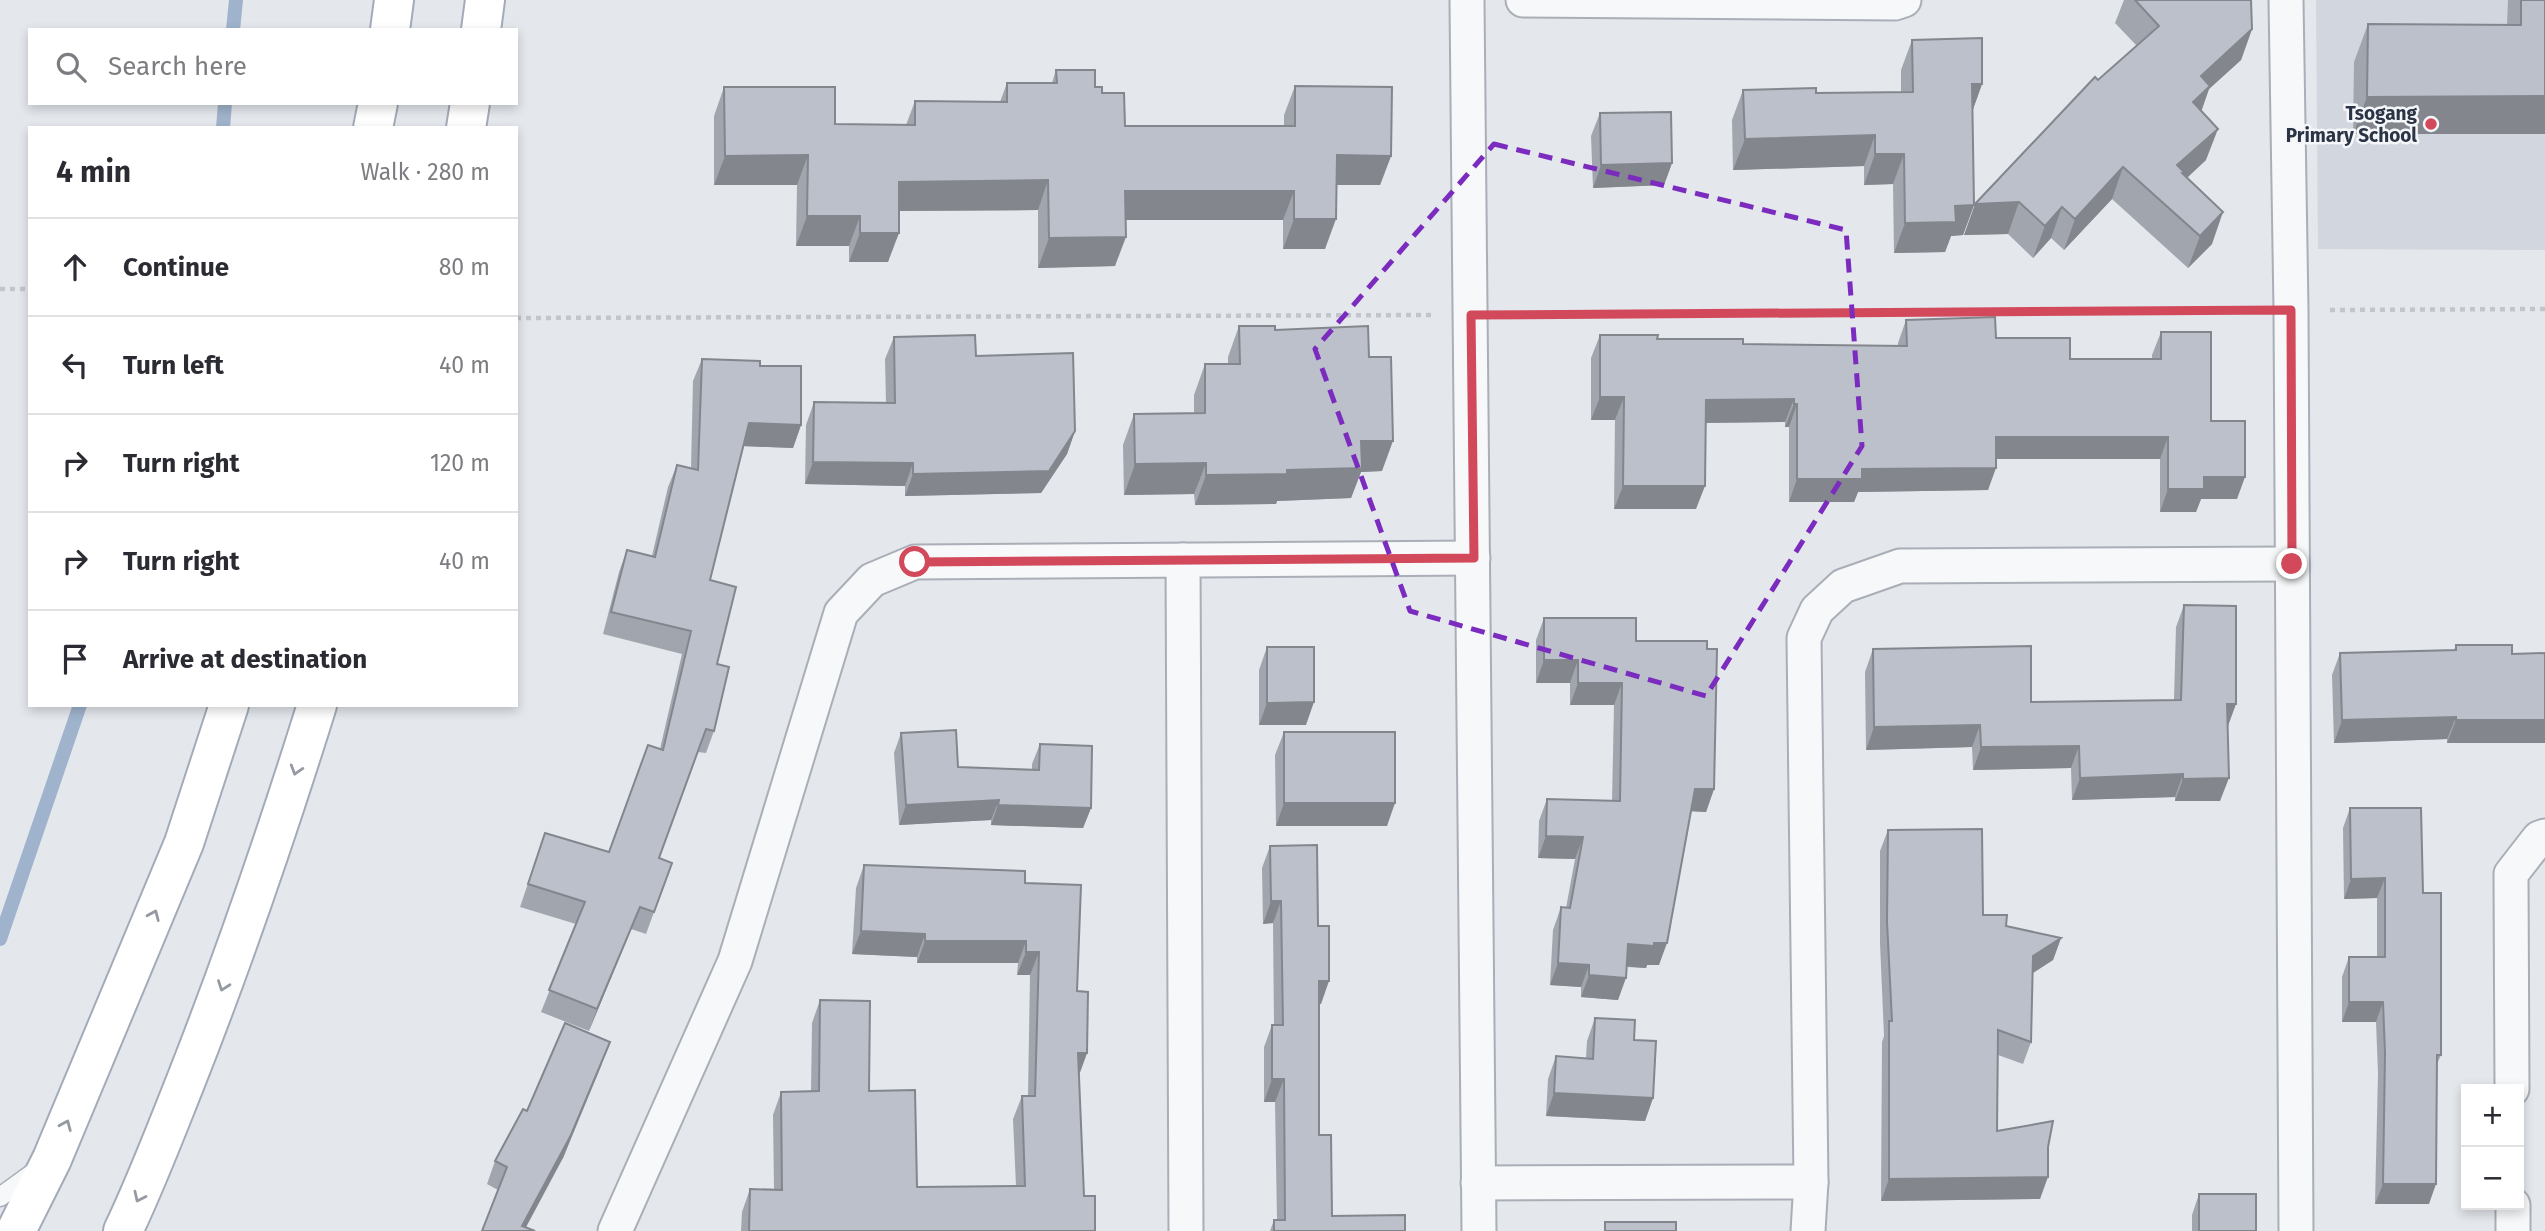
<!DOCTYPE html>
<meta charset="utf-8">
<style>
body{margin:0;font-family:"Fira Sans",sans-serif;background:#f2f2f3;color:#2b2b33}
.controls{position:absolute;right:21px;bottom:21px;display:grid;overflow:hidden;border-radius:0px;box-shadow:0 4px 10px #0003}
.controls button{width:63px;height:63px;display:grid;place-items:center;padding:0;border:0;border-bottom:2px solid #e1e1e2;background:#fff;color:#2b2b33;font:35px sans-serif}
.stop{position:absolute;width:21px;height:21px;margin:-16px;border:5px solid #d1495b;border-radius:50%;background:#fff}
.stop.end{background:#d1495b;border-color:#fff;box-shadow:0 2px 7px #0008}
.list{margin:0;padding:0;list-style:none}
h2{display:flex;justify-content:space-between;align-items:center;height:91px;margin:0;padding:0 28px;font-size:30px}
h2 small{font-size:23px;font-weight:400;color:#7c7c81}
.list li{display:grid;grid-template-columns:46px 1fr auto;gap:21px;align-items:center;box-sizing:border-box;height:98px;padding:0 28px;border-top:2px solid #e1e1e2}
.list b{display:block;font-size:26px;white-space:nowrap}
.list em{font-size:23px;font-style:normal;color:#7c7c81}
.icon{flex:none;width:38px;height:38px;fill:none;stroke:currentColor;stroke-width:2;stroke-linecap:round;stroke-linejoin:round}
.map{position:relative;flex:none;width:2545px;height:1231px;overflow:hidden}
.search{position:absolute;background:#fff;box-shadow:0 4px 10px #0003;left:28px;top:28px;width:490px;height:77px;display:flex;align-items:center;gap:18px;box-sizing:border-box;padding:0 24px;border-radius:0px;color:#7c7c81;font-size:26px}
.panel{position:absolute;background:#fff;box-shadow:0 4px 10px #0003;left:28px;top:126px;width:490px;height:581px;border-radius:0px}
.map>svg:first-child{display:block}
.built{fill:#d2d6de}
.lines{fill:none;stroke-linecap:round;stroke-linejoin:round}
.stream{stroke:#9fb4cc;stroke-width:14}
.lane-casing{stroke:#a9aeb7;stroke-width:21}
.street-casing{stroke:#a9aeb7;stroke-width:37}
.primary-casing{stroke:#a3abb8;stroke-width:42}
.path{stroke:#c2c5cb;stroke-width:4.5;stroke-dasharray:5 5;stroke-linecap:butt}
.lane{stroke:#f7f8fa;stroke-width:18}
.street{stroke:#f7f8fa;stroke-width:33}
.primary{stroke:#fff;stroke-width:38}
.wall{fill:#a1a5ae}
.shaded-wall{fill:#83868d}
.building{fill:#bbc0ca;stroke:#83868d;stroke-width:2}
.oneway{stroke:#959aa2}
.route{stroke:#d1495b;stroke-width:9}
.marked{fill:none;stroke:#7b2cbf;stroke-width:5;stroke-dasharray:14 9;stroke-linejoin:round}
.poi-dot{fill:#d1495b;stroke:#f4f6f9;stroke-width:2.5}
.labels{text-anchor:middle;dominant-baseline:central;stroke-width:5;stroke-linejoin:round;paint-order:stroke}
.poi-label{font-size:19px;font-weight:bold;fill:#2b3445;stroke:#f4f6f9;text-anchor:end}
</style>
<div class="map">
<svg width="2545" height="1231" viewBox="0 0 2545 1231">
<rect width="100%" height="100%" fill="#e4e7ec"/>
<!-- built -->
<polygon class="built" points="2316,0 2545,0 2545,250 2318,249"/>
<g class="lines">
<!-- stream -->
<g class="stream">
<polyline points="233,30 236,0"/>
<polyline points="223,128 225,103"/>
<polyline points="0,939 80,705"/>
</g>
<defs>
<polyline id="lane" points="0,1197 37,1170"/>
<g id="street">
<polyline points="1467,0 1479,1231"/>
<polyline points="1523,0 1895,3 1904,0"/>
<polyline points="2286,0 2291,310 2296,1231"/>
<polyline points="1183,560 1186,1231"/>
<polyline points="2512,1089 2511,874 2539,838 2545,836"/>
<polyline points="1478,1183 1811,1182"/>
<polyline points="2513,1205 2513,1231"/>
<polyline points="615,1231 735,961 841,613 872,580 915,562 1473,558"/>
<polyline points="1808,1231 1811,1182 1804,638 1817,610 1843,586 1900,566 2292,564"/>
</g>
<g id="primary">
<polyline points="390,30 394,0"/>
<polyline points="481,30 485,0"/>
<polyline points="373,128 378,103"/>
<polyline points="466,128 470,103"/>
<polyline points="16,1231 52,1159 184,843 229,705"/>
<path d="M123,1231c23,-48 42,-98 62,-148 49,-124 92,-250 132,-378"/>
</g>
</defs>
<!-- lane casing -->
<use href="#lane" class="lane-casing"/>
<!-- street casing -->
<use href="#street" class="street-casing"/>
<!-- primary casing -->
<use href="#primary" class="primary-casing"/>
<!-- path -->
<g class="path">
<polyline points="0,289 30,289"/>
<polyline points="2330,310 2545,309"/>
<polyline points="1508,315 2251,310"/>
<polyline points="516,318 1432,315"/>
</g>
<!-- lane -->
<use href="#lane" class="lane"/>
<!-- street -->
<use href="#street" class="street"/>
<!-- primary -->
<use href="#primary" class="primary"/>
</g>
<!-- wall -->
<g class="wall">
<polygon points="2124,0 2135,0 2252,29 2241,60 2209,89 2201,111 2206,160 2187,178 2212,244 2188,268 2112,199 2064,250 2051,238 2033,258 2008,234 1964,235 2098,80 2137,46 2115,23"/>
<polygon points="2508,0 2545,0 2545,134 2353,134 2354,62 2368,24 2507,25"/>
<polygon points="1912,40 1982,84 1972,112 1974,205 1963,235 1951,236 1945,252 1894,253 1893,184 1864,185 1864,166 1733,170 1732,120 1743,90 1816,93 1901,92 1901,70"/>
<polygon points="1056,70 1095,87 1102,93 1125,126 1284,126 1284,115 1295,86 1391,156 1380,185 1336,185 1325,249 1283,249 1283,220 1126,220 1115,266 1038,268 1038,210 899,211 888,262 849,262 849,246 796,246 797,185 714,185 714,116 724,87 835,124 906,125 915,101 1000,102 1007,83 1052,83"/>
<polygon points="1600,113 1672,163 1664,185 1593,188 1591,136"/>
<polygon points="1906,320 1996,338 2070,359 2152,359 2152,355 2161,332 2211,421 2237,499 2201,499 2196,512 2160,512 2160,459 1996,459 1988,490 1858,492 1854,502 1789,502 1789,427 1785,427 1785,422 1706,423 1696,509 1614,509 1615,420 1591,420 1591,358 1600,335 1743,344 1898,346 1898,343"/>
<polygon points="1239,326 1275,330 1369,357 1382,471 1361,472 1351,498 1277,501 1276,504 1195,505 1194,494 1124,495 1123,445 1134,414 1194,413 1194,395 1205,364 1228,364 1228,357"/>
<polygon points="894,337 976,356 1075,431 1067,454 1041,493 905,496 905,486 805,484 806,425 814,402 886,403 885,359"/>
<polygon points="702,359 760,366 801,425 793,448 744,446 710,580 717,664 714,731 706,753 698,752 659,858 672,863 646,934 631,929 589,1031 541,1012 576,924 520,907 545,833 609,852 660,749 682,654 603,634 619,572 627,550 652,556 668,487 677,465 691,468 693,381"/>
<polygon points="2184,605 2228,726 2220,801 2175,801 2175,797 2072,800 2071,768 1973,770 1972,747 1866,750 1865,672 1873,649 2031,702 2174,700 2176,627"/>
<polygon points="1544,618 1636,641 1714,789 1706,812 1691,811 1659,965 1647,965 1646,968 1627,967 1618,1000 1581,997 1581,987 1550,985 1553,930 1561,907 1566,908 1575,859 1538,858 1539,821 1547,799 1612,801 1614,705 1570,705 1570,683 1536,683 1536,640"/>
<polygon points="2456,645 2512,654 2545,653 2545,743 2447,743 2447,739 2334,743 2332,675 2340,653 2454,650"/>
<polygon points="1267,647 1306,725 1259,725 1259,670"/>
<polygon points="1284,732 1387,826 1276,826 1275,755"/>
<polygon points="901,733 958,767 1032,769 1032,764 1040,744 1091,808 1083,828 991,825 991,820 899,825 894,753"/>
<polygon points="2350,808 2423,893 2441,1055 2437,1064 2429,1204 2375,1204 2378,1073 2376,1022 2342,1022 2342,977 2349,957 2377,957 2377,898 2344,899 2343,828"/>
<polygon points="1888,830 1983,915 2006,926 2061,938 2053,960 2033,973 2031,1042 2023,1064 1998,1055 1997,1131 2048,1147 2040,1199 1881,1201 1882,1042 1884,1036 1880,943 1880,851"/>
<polygon points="1270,846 1318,926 1321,1004 1319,1004 1319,1135 1332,1216 1405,1231 1270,1231 1274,1220 1277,1220 1275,1102 1264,1102 1264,1047 1272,1025 1274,1025 1273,923 1263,924 1262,868"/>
<polygon points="864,865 1025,883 1077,991 1087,1053 1079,1075 1084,1196 1095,1231 741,1231 742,1212 750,1189 774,1190 773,1115 781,1092 811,1091 812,1023 820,1000 869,1091 917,1187 1016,1186 1013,1119 1022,1096 1028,1096 1030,975 1017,975 1018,963 917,963 917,957 852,954 856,888"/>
<polygon points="1595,1018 1634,1040 1653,1098 1645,1121 1546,1116 1548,1079 1556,1056 1586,1058 1587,1041"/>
<polygon points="602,1064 563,1158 482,1231 498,1190 487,1184 495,1161 527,1111"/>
<polygon points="2199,1194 2256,1231 2192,1231 2192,1215"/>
</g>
<!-- shaded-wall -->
<g class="shaded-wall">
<polygon points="2252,29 2241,60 2209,89 2199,118 2182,133 2201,76"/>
<polygon points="1972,84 1982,84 1971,115"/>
<polygon points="2545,96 2545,134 2353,134 2367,97"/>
<polygon points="2218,129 2206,160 2180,184 2177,165"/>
<polygon points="1875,135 1864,166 1733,170 1745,139"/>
<polygon points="1875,154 1904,154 1893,184 1864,185"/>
<polygon points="808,155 797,185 714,185 725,156"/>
<polygon points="1337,155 1391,156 1380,185 1326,185"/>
<polygon points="1672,163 1664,185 1593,188 1601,165"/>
<polygon points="2123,167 2112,199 2064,250 2075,219"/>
<polygon points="1048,180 1038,210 889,211 899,182"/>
<polygon points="1125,191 1294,191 1283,220 1115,220"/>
<polygon points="2019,202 2008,234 1964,235 1975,204"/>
<polygon points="1974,205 1963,235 1951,236 1945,252 1894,253 1905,223 1955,206"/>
<polygon points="2062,207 2051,238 2033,258 2045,226"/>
<polygon points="2223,212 2212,244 2188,268 2200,236"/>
<polygon points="807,216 860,216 849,246 796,246"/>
<polygon points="1294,219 1336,219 1325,249 1283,249"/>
<polygon points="860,233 899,233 888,262 849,262"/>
<polygon points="1126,237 1115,266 1038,268 1049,238"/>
<polygon points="1600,397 1624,397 1615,420 1591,420"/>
<polygon points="1794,399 1785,422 1698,423 1706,400"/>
<polygon points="1794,404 1797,404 1789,427 1785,427"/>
<polygon points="749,423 801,425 793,448 741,446"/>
<polygon points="1075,431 1067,454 1041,493 905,496 913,474"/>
<polygon points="1996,437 2168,437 2160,459 1988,459"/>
<polygon points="1361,441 1393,441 1382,471 1361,472 1351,498 1277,501 1276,504 1195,505 1206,475 1287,470"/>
<polygon points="813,462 913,463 905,486 805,484"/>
<polygon points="1206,463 1194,494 1124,495 1135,464"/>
<polygon points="1996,468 1988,490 1858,492 1854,502 1789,502 1797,479 1862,469"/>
<polygon points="2204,477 2245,477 2237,499 2201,499 2196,512 2160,512 2168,489"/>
<polygon points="1623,486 1705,486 1696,509 1614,509"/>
<polygon points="1544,660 1578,660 1570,683 1536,683"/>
<polygon points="1578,683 1622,683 1614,705 1570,705"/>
<polygon points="1314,702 1306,725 1259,725 1267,703"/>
<polygon points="2227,704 2236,704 2228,726"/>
<polygon points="2456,717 2447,739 2334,743 2342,720"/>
<polygon points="2456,720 2545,720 2545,743 2447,743"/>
<polygon points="1980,725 1972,747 1866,750 1874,727"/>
<polygon points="2079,746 2071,768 1973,770 1981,747"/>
<polygon points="2183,774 2175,797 2072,800 2080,778"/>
<polygon points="2229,778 2220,801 2175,801 2183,779"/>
<polygon points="1695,789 1714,789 1706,812 1687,811"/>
<polygon points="999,800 991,820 899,825 906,805"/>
<polygon points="1284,803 1395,803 1387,826 1276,826"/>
<polygon points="998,805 1091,808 1083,828 991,825"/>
<polygon points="1546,836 1583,837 1575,859 1538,858"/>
<polygon points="2385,878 2377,898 2344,899 2351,879"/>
<polygon points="1271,901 1281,901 1273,923 1263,924"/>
<polygon points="640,907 631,929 589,1031 597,1009"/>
<polygon points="861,931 925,934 917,957 852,954"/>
<polygon points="2061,938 2053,960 2025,978 2033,956"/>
<polygon points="925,941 1026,941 1018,963 917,963"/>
<polygon points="1654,943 1667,943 1659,965 1647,965 1646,968 1620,966 1628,944"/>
<polygon points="1026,952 1039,952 1030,975 1017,975"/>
<polygon points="1558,963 1589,965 1581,987 1550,985"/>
<polygon points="1589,975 1626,978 1618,1000 1581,997"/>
<polygon points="1319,981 1329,981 1321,1004 1311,1004"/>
<polygon points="2349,1002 2383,1002 2376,1022 2342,1022"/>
<polygon points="610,1042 563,1158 524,1231 520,1231"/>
<polygon points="1078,1053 1087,1053 1079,1075"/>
<polygon points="1272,1079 1284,1079 1275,1102 1264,1102"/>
<polygon points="1554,1093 1653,1098 1645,1121 1546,1116"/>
<polygon points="2048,1177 2040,1199 1881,1201 1889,1179"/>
<polygon points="2383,1184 2436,1184 2429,1204 2375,1204"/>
</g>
<!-- building -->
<g class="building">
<polygon points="2135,0 2251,0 2252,29 2201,76 2210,86 2193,102 2218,129 2177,165 2184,172 2182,173 2223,212 2200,236 2123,167 2075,219 2062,207 2045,226 2019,202 1975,204 2095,77 2098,80 2159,26"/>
<polygon points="2521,0 2545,0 2545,96 2367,97 2368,24 2521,25"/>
<polygon points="1982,38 1982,84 1972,84 1974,205 1955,206 1956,222 1905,223 1904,154 1875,154 1875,135 1745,139 1743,90 1816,88 1816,93 1913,92 1912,40"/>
<polygon points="1056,70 1095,70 1095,87 1102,87 1102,93 1124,93 1125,126 1295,126 1295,86 1392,87 1391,156 1337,155 1336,219 1294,219 1294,191 1125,191 1126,237 1049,238 1048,180 899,182 899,233 860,233 860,216 807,216 808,155 725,156 724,87 835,87 835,124 915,125 915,101 1007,102 1007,83 1057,83"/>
<polygon points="1671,112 1672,163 1601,165 1600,113"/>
<polygon points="1995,317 1996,338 2070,338 2070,359 2161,359 2161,332 2211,332 2211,421 2245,421 2245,477 2204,477 2204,489 2168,489 2168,437 1996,437 1996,468 1862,469 1862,479 1797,479 1797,404 1794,404 1794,399 1706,400 1705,486 1623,486 1624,397 1600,397 1600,335 1658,335 1657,339 1743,339 1743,344 1907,346 1906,320"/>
<polygon points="1239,326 1275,326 1275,330 1368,326 1369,357 1391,357 1393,441 1361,441 1362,468 1287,470 1287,474 1206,475 1206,463 1135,464 1134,414 1205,413 1205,364 1240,364"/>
<polygon points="975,335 976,356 1073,353 1075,431 1049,471 913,474 913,463 813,462 814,402 895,403 894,337"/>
<polygon points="702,359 760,361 760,366 801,366 801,425 749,423 710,580 736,587 717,664 729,667 714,731 706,729 659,858 672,863 654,912 640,907 597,1009 549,990 585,902 528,884 545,833 609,852 648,745 663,750 691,631 611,612 627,550 655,557 677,465 698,470"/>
<polygon points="2184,605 2236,606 2236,704 2227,704 2229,778 2183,779 2183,774 2080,778 2079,746 1981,747 1980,725 1874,727 1873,649 2031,646 2031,702 2181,700"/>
<polygon points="1544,618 1636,618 1636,641 1707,641 1707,649 1717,649 1714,789 1695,789 1667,943 1654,943 1654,946 1628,944 1626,978 1589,975 1589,965 1558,963 1561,907 1570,908 1583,837 1546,836 1547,799 1620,801 1622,683 1578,683 1578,660 1544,660"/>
<polygon points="2456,645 2512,645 2512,654 2545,653 2545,720 2456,720 2456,717 2342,720 2340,653 2456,650"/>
<polygon points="1267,647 1314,647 1314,702 1267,703"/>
<polygon points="956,730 958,767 1039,770 1040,744 1092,746 1091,808 998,805 999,800 906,805 901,733"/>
<rect x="1284" y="732" width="111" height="71"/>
<polygon points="2350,808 2421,808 2423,893 2441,893 2441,1055 2437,1055 2436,1184 2383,1184 2385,1053 2383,1002 2349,1002 2349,957 2385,957 2385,878 2351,879"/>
<polygon points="1982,829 1983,915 2007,915 2006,926 2061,938 2033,956 2031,1042 1998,1030 1997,1131 2053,1121 2048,1147 2048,1177 1889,1179 1889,1021 1892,1021 1887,921 1888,830"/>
<polygon points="1317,845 1318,926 1329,926 1329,981 1319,981 1319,1135 1331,1135 1332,1216 1405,1215 1405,1231 1274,1231 1274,1220 1285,1220 1284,1079 1272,1079 1272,1025 1283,1025 1281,901 1271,901 1270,846"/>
<polygon points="864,865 1025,871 1025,883 1081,885 1077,991 1088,992 1087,1053 1078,1053 1084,1196 1095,1196 1095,1231 749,1231 750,1189 782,1190 781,1092 819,1091 820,1000 870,1001 869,1091 915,1090 917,1187 1025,1186 1022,1096 1035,1096 1039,952 1026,952 1026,941 925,941 925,934 861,931"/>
<polygon points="1595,1018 1635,1020 1634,1040 1656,1041 1653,1098 1554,1093 1556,1056 1593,1059"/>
<polygon points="565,1023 610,1042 571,1135 522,1226 535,1231 482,1231 507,1167 495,1161 523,1109 527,1111"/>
<rect x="2199" y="1194" width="57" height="37"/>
<rect x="1605" y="1222" width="71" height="9"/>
</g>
<!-- one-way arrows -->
<defs><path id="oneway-chevron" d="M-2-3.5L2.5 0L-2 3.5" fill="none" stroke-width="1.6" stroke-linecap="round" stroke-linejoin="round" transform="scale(1.75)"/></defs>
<g class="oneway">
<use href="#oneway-chevron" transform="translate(296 770) rotate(107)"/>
<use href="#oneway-chevron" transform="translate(154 915) rotate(-67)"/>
<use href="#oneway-chevron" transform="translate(223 986) rotate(110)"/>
<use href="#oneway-chevron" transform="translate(66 1125) rotate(-67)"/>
<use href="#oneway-chevron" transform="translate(139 1197) rotate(115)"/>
</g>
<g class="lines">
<!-- route -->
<polyline class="route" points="915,562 1474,558 1471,315 2291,310 2292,564"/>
</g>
<!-- marked area -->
<path class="marked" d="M1494,144l352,86 16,216 -156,250 -296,-85 -95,-262z"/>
<!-- markers -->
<circle class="poi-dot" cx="2431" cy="124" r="7"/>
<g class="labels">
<!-- poi labels -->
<g class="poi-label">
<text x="2417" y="113">Tsogang<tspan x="2417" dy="22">Primary School</tspan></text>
</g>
</g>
</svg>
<div class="controls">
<button>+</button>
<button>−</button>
</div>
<div class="stop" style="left:915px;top:562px"></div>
<div class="stop end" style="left:2292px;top:564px"></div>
<div class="search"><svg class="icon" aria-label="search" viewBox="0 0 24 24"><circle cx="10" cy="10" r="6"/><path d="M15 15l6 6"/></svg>Search here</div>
<section class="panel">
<h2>4 min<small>Walk · 280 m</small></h2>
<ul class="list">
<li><svg class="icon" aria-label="ahead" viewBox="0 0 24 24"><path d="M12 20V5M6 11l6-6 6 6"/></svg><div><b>Continue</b></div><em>80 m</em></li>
<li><svg class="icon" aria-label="left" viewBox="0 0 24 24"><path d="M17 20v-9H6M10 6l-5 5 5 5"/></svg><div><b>Turn left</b></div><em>40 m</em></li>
<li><svg class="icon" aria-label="right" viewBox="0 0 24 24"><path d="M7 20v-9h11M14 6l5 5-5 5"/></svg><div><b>Turn right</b></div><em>120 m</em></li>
<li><svg class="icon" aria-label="right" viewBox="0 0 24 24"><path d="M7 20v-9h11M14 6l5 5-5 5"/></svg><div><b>Turn right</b></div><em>40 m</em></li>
<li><svg class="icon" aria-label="arrive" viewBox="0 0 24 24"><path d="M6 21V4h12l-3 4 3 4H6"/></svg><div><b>Arrive at destination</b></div></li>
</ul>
</section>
</div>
